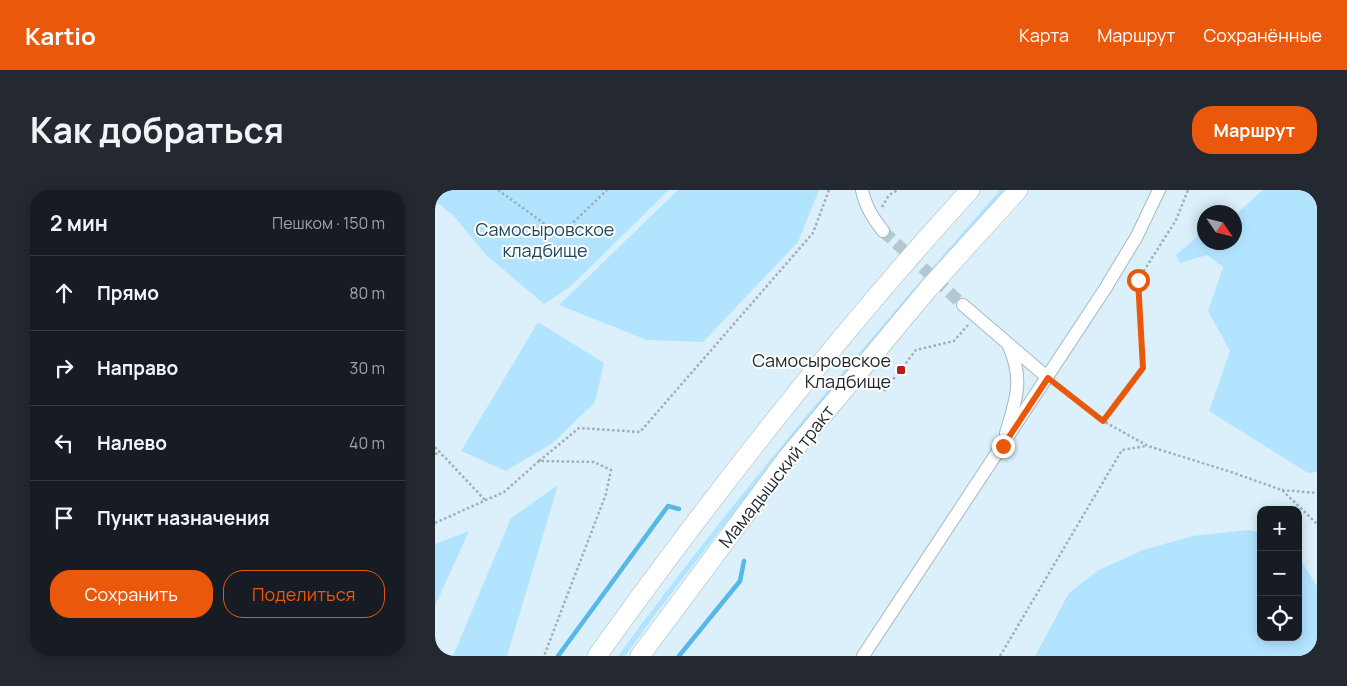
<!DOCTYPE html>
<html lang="ru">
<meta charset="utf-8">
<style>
body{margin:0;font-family:Manrope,sans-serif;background:#242831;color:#f1f3f6}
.controls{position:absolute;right:15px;bottom:15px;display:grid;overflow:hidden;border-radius:10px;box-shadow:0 2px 12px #0003}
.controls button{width:45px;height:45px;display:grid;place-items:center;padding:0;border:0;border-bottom:1px solid #363941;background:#171b24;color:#f1f3f6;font:25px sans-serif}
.compass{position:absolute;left:762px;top:15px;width:45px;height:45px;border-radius:50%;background:#171b24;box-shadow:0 2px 12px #0003;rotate:125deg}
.stop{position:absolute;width:15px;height:15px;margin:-11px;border:4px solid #ea580c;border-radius:50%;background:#fff}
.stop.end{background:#ea580c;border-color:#fff;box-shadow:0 1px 5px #0008}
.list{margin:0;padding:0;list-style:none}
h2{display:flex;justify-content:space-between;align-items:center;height:65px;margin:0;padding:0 20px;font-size:21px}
h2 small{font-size:16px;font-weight:400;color:#9ea1a6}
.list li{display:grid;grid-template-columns:32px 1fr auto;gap:15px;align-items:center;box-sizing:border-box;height:75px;padding:0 20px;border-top:1px solid #363941}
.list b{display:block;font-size:19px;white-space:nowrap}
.list em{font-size:16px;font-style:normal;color:#9ea1a6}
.actions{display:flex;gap:10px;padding:15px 20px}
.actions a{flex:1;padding:11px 0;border:1px solid #ea580c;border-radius:20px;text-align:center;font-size:18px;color:#ea580c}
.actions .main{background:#ea580c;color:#fff}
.icon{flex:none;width:28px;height:28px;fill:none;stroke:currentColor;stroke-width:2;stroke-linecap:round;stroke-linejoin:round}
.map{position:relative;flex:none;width:882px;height:466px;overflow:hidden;border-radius:20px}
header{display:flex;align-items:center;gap:30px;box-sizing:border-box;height:70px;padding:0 25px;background:#ea580c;color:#fff}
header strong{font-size:24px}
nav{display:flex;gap:28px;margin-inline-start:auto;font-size:18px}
.intro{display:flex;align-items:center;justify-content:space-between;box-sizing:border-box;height:120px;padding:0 30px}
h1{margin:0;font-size:35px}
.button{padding:12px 22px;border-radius:20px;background:#ea580c;color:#fff;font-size:18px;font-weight:700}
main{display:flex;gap:30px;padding:0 30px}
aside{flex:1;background:#171b24;border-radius:20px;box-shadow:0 2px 12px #0003}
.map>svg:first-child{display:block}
.green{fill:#b2e4ff}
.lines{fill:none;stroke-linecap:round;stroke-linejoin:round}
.stream{stroke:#56b8e7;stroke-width:4.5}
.minor-tunnel{stroke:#b5c8d1;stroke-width:12;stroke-dasharray:12 6;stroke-linecap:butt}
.minor-casing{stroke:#a4b8c3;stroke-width:14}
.primary-casing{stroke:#a4b8c3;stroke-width:20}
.path{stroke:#9eafb8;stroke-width:2.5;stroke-dasharray:2.5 2.5;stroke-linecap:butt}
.minor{stroke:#fff;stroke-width:12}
.primary{stroke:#fff;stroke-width:19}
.route{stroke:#ea580c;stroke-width:6}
.poi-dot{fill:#b1211a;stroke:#fff;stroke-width:2}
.labels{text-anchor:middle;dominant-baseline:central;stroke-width:4;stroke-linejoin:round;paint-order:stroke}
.park-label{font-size:18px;fill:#1d475b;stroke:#fff}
.poi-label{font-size:18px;fill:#1f262b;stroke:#fff;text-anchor:end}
.street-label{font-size:18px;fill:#1f262b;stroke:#fff}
</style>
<header>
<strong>Kartio</strong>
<nav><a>Карта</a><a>Маршрут</a><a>Сохранённые</a></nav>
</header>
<div class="intro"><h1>Как добраться</h1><a class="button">Маршрут</a></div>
<main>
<aside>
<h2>2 мин<small>Пешком · 150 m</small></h2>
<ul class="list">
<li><svg class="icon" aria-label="ahead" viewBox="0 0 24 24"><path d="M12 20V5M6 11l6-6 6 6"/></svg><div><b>Прямо</b></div><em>80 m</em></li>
<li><svg class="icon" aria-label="right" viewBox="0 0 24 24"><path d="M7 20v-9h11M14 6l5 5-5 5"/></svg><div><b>Направо</b></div><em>30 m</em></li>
<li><svg class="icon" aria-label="left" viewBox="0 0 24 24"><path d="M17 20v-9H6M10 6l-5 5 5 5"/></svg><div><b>Налево</b></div><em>40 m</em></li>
<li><svg class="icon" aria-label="arrive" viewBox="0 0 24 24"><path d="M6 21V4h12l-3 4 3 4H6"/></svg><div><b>Пункт назначения</b></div></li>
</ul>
<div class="actions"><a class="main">Сохранить</a><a>Поделиться</a></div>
</aside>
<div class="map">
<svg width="882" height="466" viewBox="0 0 882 466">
<rect width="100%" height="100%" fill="#dbf0fb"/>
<!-- green -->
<g class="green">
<polygon points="0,0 234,0 135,97 109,114 51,65 18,25 0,11"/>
<polygon points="243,0 384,0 363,52 268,152 212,150 124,115"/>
<path d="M565,0h8c-130,153 -266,302 -383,466h-7c119,-162 249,-315 382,-466z"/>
<polygon points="828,0 882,0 882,282 873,283 774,221 795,161 773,121 788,77 772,65 745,73 741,65 762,47 767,22 770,22 769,52 799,52 800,25"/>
<polygon points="103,132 169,173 160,212 118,253 71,281 26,261"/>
<polygon points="123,295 72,466 18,466 76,328"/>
<polygon points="813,340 826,343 826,447 863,447 863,366 882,396 882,466 600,466 634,403 662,381 708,360 758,346"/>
<polygon points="34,341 0,416 0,354"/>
</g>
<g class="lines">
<!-- stream -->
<g class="stream">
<polyline points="123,466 233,316 244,319"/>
<polyline points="244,466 305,391 309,371"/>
</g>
<!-- minor-tunnel -->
<polyline class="minor-tunnel" points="448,41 528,115"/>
<defs>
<g id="minor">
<path d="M427,0c3,16 11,28 21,41"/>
<polyline points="528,115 613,188"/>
<path d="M571,243c10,-34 18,-52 3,-87"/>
<polyline points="428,466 670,99 702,46 724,0"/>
</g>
<g id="primary">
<path d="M162,466c116,-162 239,-319 373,-466"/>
<polyline points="205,466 353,267 494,98 583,0"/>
</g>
</defs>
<!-- minor casing -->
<use href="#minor" class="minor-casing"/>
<!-- primary casing -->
<use href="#primary" class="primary-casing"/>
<!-- path -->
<g class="path">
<polyline points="63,0 125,45 172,0"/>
<polyline points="447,17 454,5 463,0"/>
<polyline points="623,196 668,231 713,256 796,282 847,300 882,334"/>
<polyline points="449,201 481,160 519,151 533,135"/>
<polyline points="668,231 708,178 703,90 741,30 753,0"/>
<polyline points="0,257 50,310"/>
<polyline points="0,264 5,262"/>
<polyline points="104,271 144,238 205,242 378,43 394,0"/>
<polyline points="847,300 882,303"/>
<polyline points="0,333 69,302 104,271 159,272 176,280 171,304 109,466"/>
<polyline points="565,466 687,260 711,256"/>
</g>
<!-- minor -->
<use href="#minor" class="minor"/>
<!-- primary -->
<use href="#primary" class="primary"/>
</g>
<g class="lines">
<!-- route -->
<polyline class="route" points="568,256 613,188 668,231 708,178 703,90"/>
</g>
<!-- markers -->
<rect class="poi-dot" x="461" y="175" width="10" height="10" rx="2.5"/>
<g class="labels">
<!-- park labels -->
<g class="park-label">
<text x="110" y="39">Самосыровское<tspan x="110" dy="21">кладбище</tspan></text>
</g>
<!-- poi labels -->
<g class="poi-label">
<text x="456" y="170">Самосыровское<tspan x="456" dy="21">Кладбище</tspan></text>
</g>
<!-- street labels -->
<g class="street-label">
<text transform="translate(341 286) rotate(-52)">Мамадышский тракт</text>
</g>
</g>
</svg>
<div class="controls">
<button>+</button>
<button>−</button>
<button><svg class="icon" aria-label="locate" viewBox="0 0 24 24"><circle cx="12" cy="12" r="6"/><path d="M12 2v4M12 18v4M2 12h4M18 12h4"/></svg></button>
</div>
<svg class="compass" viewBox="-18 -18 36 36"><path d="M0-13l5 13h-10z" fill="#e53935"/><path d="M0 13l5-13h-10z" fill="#9ea1a6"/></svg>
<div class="stop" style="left:703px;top:90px"></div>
<div class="stop end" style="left:568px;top:256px"></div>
</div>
</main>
